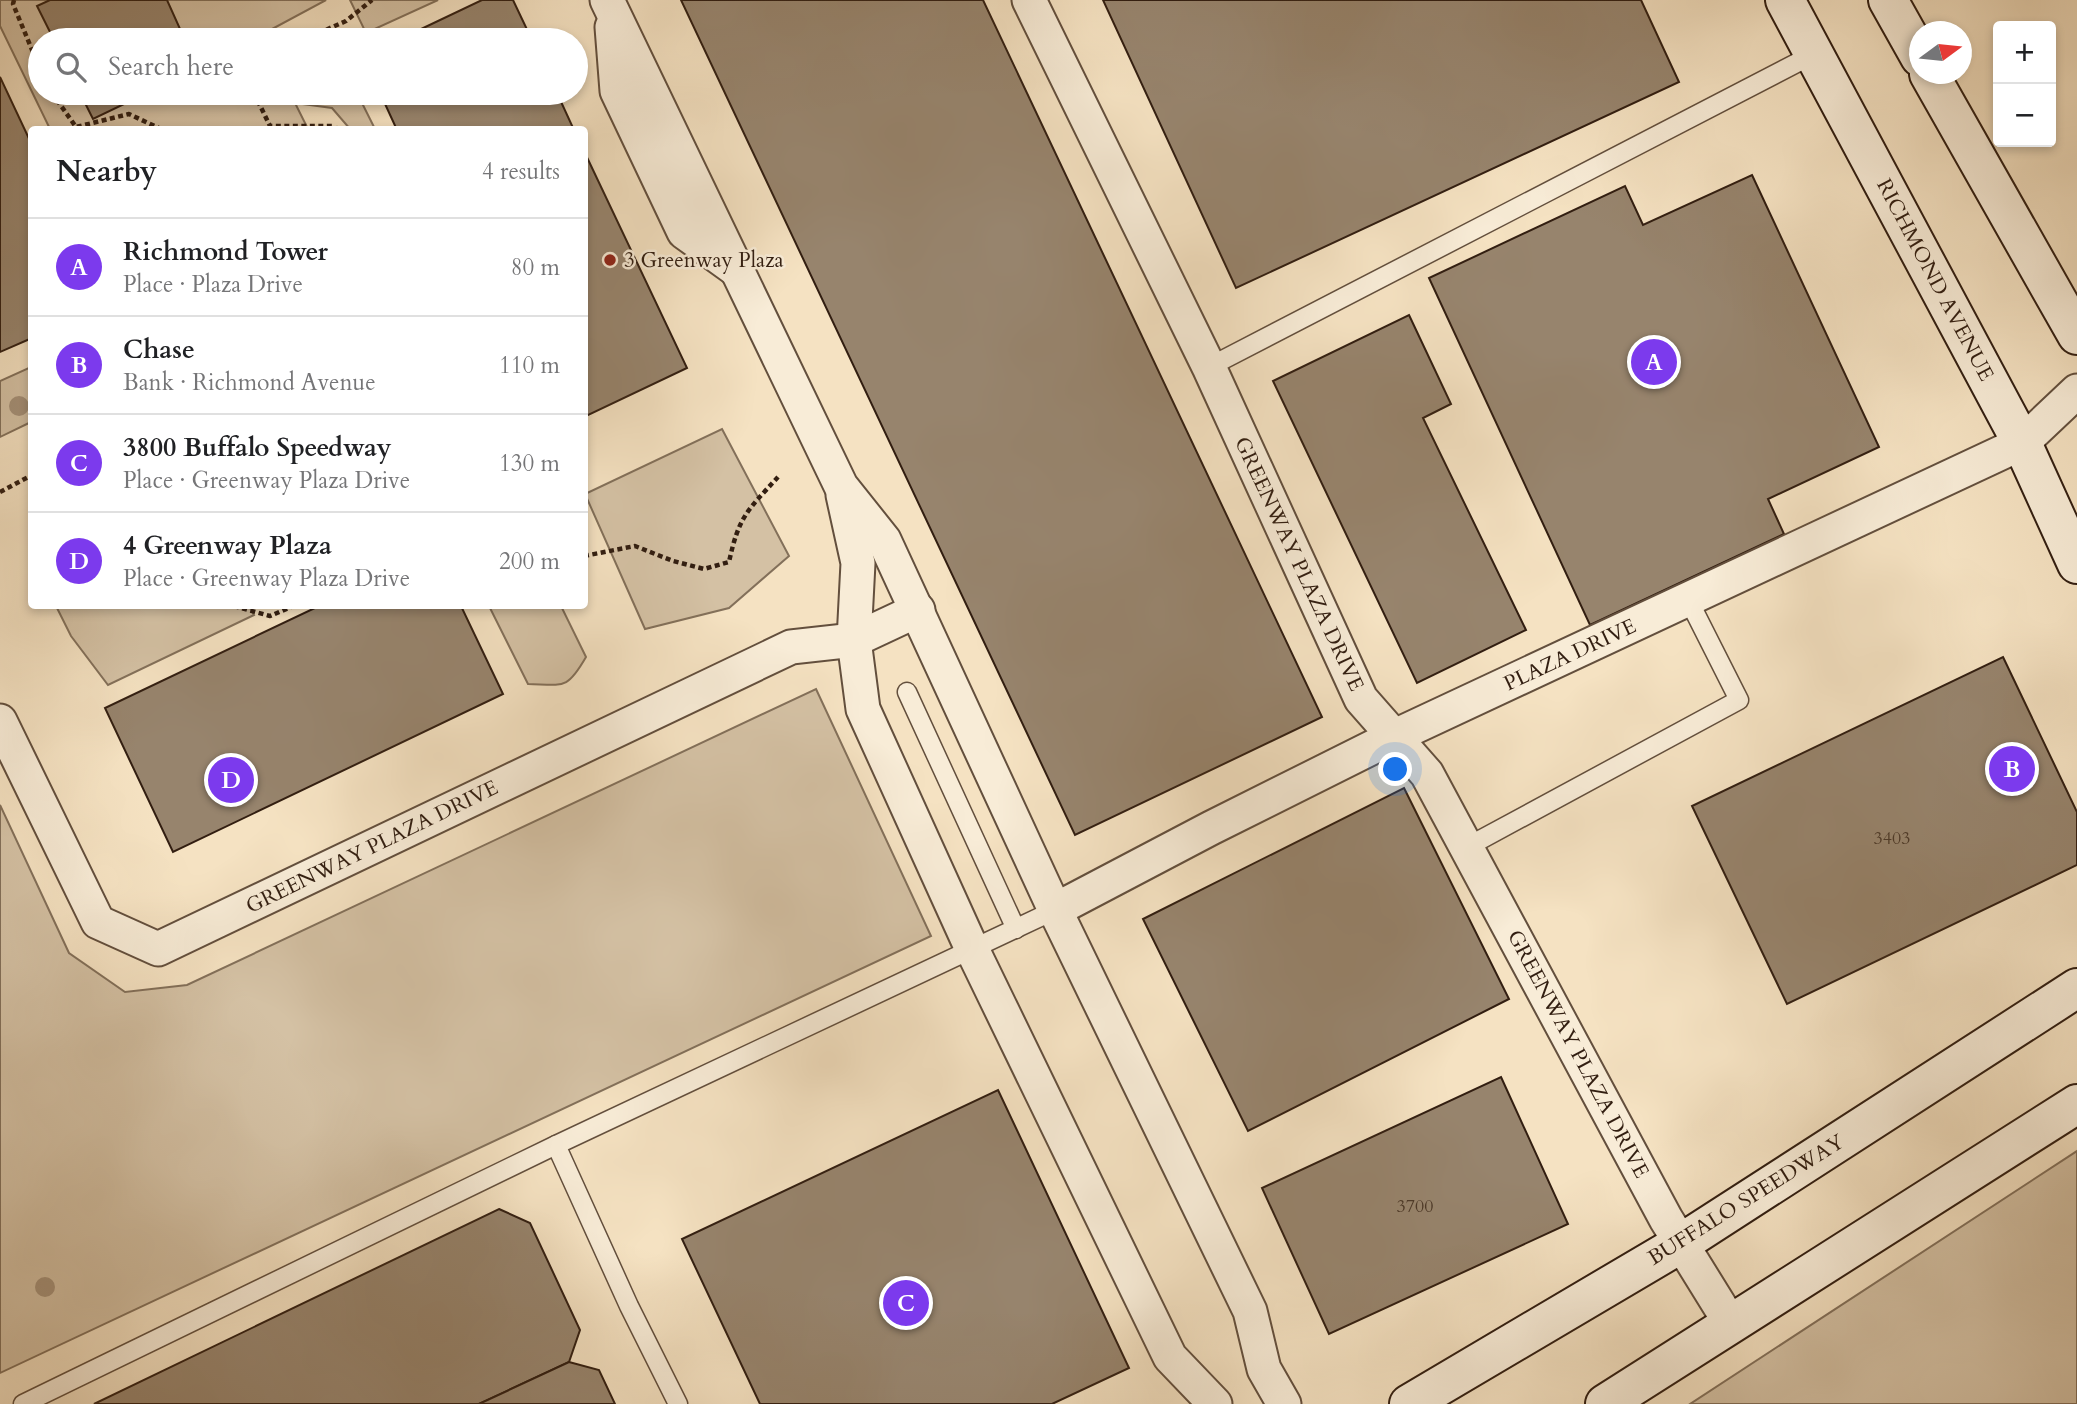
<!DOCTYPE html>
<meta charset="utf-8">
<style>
body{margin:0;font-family:Cardo,serif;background:#f6f6f6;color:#202124}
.controls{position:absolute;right:21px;top:21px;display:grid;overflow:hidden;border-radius:7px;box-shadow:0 4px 10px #0003}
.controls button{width:63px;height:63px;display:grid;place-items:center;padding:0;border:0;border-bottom:2px solid #e0e0e0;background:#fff;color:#202124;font:35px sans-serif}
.compass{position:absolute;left:1909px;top:21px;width:63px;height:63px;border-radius:50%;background:#fff;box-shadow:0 4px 10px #0003;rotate:75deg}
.you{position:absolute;left:1396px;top:770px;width:24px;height:24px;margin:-18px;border:5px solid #fff;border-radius:50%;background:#1a73e8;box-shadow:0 0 0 10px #1a73e833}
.badge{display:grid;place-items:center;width:46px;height:46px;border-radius:50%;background:#7c3aed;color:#fff;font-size:23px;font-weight:700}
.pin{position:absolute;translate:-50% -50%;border:4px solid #fff;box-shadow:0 2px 7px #0006}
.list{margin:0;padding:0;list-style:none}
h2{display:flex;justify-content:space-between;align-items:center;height:91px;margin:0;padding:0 28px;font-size:30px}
h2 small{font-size:23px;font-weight:400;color:#757577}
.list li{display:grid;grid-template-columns:46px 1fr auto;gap:21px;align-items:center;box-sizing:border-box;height:98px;padding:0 28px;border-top:2px solid #e0e0e0}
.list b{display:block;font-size:26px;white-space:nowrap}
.list p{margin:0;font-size:23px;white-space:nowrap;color:#757577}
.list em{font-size:23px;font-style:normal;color:#757577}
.icon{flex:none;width:38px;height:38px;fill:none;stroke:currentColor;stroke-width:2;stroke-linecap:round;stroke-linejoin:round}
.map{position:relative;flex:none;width:2077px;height:1404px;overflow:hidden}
.search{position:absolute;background:#fff;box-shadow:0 4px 10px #0003;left:28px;top:28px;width:560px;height:77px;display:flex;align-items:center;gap:18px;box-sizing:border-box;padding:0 24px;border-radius:38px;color:#757577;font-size:26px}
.panel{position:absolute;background:#fff;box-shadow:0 4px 10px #0003;left:28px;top:126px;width:560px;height:483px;border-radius:7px}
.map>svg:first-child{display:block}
.green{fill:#d4c1a4;stroke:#83705a;stroke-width:2}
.building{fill:#97846d;stroke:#321e11;stroke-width:2}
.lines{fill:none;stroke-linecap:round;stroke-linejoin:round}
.lane-casing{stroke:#634f3d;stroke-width:21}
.street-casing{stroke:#634f3d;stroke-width:37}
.secondary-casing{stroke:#321e11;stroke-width:42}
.path{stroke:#321e11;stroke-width:4.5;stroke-dasharray:5 3.5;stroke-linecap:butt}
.lane{stroke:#f8ecd7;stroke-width:18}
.street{stroke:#f8ecd7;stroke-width:33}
.secondary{stroke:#f8ecd7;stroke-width:38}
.tree{fill:#a59179}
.poi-dot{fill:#8f2418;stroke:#f8ecd7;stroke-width:2.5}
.labels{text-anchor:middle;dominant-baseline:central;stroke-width:5;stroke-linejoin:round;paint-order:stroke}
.number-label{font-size:18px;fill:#4b3828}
.poi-label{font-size:21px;fill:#321e11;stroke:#f8ecd7;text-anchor:start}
.street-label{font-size:21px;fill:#321e11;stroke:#f8ecd7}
</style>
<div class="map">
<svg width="2077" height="1404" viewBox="0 0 2077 1404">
<rect width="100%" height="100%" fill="#f5e2c2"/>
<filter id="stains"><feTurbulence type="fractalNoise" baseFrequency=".00286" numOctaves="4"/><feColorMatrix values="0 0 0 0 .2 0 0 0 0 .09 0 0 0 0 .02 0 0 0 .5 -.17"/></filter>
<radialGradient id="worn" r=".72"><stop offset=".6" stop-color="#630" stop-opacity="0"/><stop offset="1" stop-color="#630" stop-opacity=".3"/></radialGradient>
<!-- green -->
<g class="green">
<polygon points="0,0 326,0 259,36 261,40 40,40 40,93 357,93 375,129 350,129 332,108 295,103 308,129 50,129 0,26"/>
<polygon points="350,0 438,0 366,33"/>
<polygon points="31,367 31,422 0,437 0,381"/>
<polygon points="722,429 789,556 729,608 645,629 585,494"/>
<polygon points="56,606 249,606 254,615 108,685 71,636"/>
<path d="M489,606h72l25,51c-19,33 -22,28 -58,27z"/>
<polygon points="816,689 931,936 0,1373 0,805 69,953 125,992 187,985"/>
<polygon points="2077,1151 2077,1404 1690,1404"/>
</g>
<!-- building -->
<g class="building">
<polygon points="50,0 167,0 185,40 54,40 37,6"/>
<polygon points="482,0 513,0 532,40 398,40"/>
<polygon points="681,0 983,0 1322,717 1075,835"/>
<polygon points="1103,0 1641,0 1679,82 1236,288"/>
<polygon points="0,77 32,145 32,338 0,352"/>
<polygon points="80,93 147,93 93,119"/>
<polygon points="380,93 557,93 574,130 397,130"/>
<polygon points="584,151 687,368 584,417"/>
<polygon points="1752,175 1879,447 1768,499 1784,534 1590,625 1429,278 1625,186 1643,225"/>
<polygon points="1409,315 1451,404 1423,418 1526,630 1417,683 1273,381"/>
<polygon points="319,606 461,606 503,694 173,852 105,708"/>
<polygon points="2003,657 2077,812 2077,865 1787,1004 1692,806"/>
<polygon points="1404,788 1509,999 1248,1131 1143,919"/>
<polygon points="1501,1077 1568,1224 1329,1334 1262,1188"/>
<polygon points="998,1090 1129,1368 1052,1404 760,1404 682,1239"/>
<polygon points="499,1209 530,1223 580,1330 569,1362 479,1404 94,1404"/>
<polygon points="569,1362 599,1370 615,1404 479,1404"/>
</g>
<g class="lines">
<defs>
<g id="lane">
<polyline points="1209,367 1814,54"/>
<polyline points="907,692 1016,929"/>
<polyline points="1467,847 1739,700 1688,599"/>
<polyline points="556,1145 629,1306 678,1404"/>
<polyline points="23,1404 556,1145 1055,910"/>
</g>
<g id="street">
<polyline points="607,0 841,486 884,540 1055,910 1250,1311 1264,1369 1284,1404"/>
<polyline points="1029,0 1209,367 1361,699 1427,774 1666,1219 1731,1324"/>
<polyline points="612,27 617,91 684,232 734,268"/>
<polyline points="843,495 858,563 854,640 863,709 972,949 1170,1357 1215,1404"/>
<polyline points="0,721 98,922 158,949 791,647 854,640 918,610"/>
<polyline points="1055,910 1211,828 1393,737 2022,443 2077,391"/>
</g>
<g id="secondary">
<polyline points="1785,0 2022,443 2077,564"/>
<polyline points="1888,0 1920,57"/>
<polyline points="1929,74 2077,335"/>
<polyline points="1409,1404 1680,1244 2077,988"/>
<polyline points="1605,1404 2077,1104"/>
</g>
</defs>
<!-- lane casing -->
<use href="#lane" class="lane-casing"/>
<!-- street casing -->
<use href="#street" class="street-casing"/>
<!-- secondary casing -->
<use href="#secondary" class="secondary-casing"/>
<!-- path -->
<g class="path">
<polyline points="14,0 13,4 40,69"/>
<polyline points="303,40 346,21 372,0"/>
<polyline points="52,93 76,127 129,114 163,130"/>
<polyline points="254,93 270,126 335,126 336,130"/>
<polyline points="0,492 32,475"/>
<path d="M584,556l51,-10 38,15 31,8 25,-7c10,-46 18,-51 49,-85"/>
<polyline points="234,606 270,616 293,606"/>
</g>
<!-- lane -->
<use href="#lane" class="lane"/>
<!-- street -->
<use href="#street" class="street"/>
<!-- secondary -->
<use href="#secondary" class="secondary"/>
</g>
<!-- trees -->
<g class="tree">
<circle cx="19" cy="406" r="10"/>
<circle cx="45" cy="1287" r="10"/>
</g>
<!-- markers -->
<circle class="poi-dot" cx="610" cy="260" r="7"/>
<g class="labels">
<!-- number labels -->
<g class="number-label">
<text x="1892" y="838">3403</text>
<text x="1415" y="1206">3700</text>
</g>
<!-- poi labels -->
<g class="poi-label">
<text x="624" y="260">3 Greenway Plaza</text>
</g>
<!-- street labels -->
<g class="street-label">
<text transform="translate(1935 280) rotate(62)">RICHMOND AVENUE</text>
<text transform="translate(1299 564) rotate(65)">GREENWAY PLAZA DRIVE</text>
<text transform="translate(1570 655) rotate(-25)">PLAZA DRIVE</text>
<text transform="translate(372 847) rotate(-26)">GREENWAY PLAZA DRIVE</text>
<text transform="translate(1578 1054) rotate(62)">GREENWAY PLAZA DRIVE</text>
<text transform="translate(1746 1200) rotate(-32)">BUFFALO SPEEDWAY</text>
</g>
</g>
<rect width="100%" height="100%" filter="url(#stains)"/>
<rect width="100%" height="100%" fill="url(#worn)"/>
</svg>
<div class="controls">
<button>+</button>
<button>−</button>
</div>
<svg class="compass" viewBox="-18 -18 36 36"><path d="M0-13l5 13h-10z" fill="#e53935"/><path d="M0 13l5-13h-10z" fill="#757577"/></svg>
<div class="you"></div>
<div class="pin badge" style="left:1654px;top:362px">A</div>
<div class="pin badge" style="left:2012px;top:769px">B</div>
<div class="pin badge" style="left:906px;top:1303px">C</div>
<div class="pin badge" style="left:231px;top:780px">D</div>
<div class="search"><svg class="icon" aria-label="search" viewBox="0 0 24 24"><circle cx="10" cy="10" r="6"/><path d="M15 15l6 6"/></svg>Search here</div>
<section class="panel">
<h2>Nearby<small>4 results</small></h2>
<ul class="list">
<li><span class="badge">A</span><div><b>Richmond Tower</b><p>Place · Plaza Drive</p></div><em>80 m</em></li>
<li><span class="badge">B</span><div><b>Chase</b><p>Bank · Richmond Avenue</p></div><em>110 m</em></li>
<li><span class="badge">C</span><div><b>3800 Buffalo Speedway</b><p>Place · Greenway Plaza Drive</p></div><em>130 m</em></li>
<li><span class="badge">D</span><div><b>4 Greenway Plaza</b><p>Place · Greenway Plaza Drive</p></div><em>200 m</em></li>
</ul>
</section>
</div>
